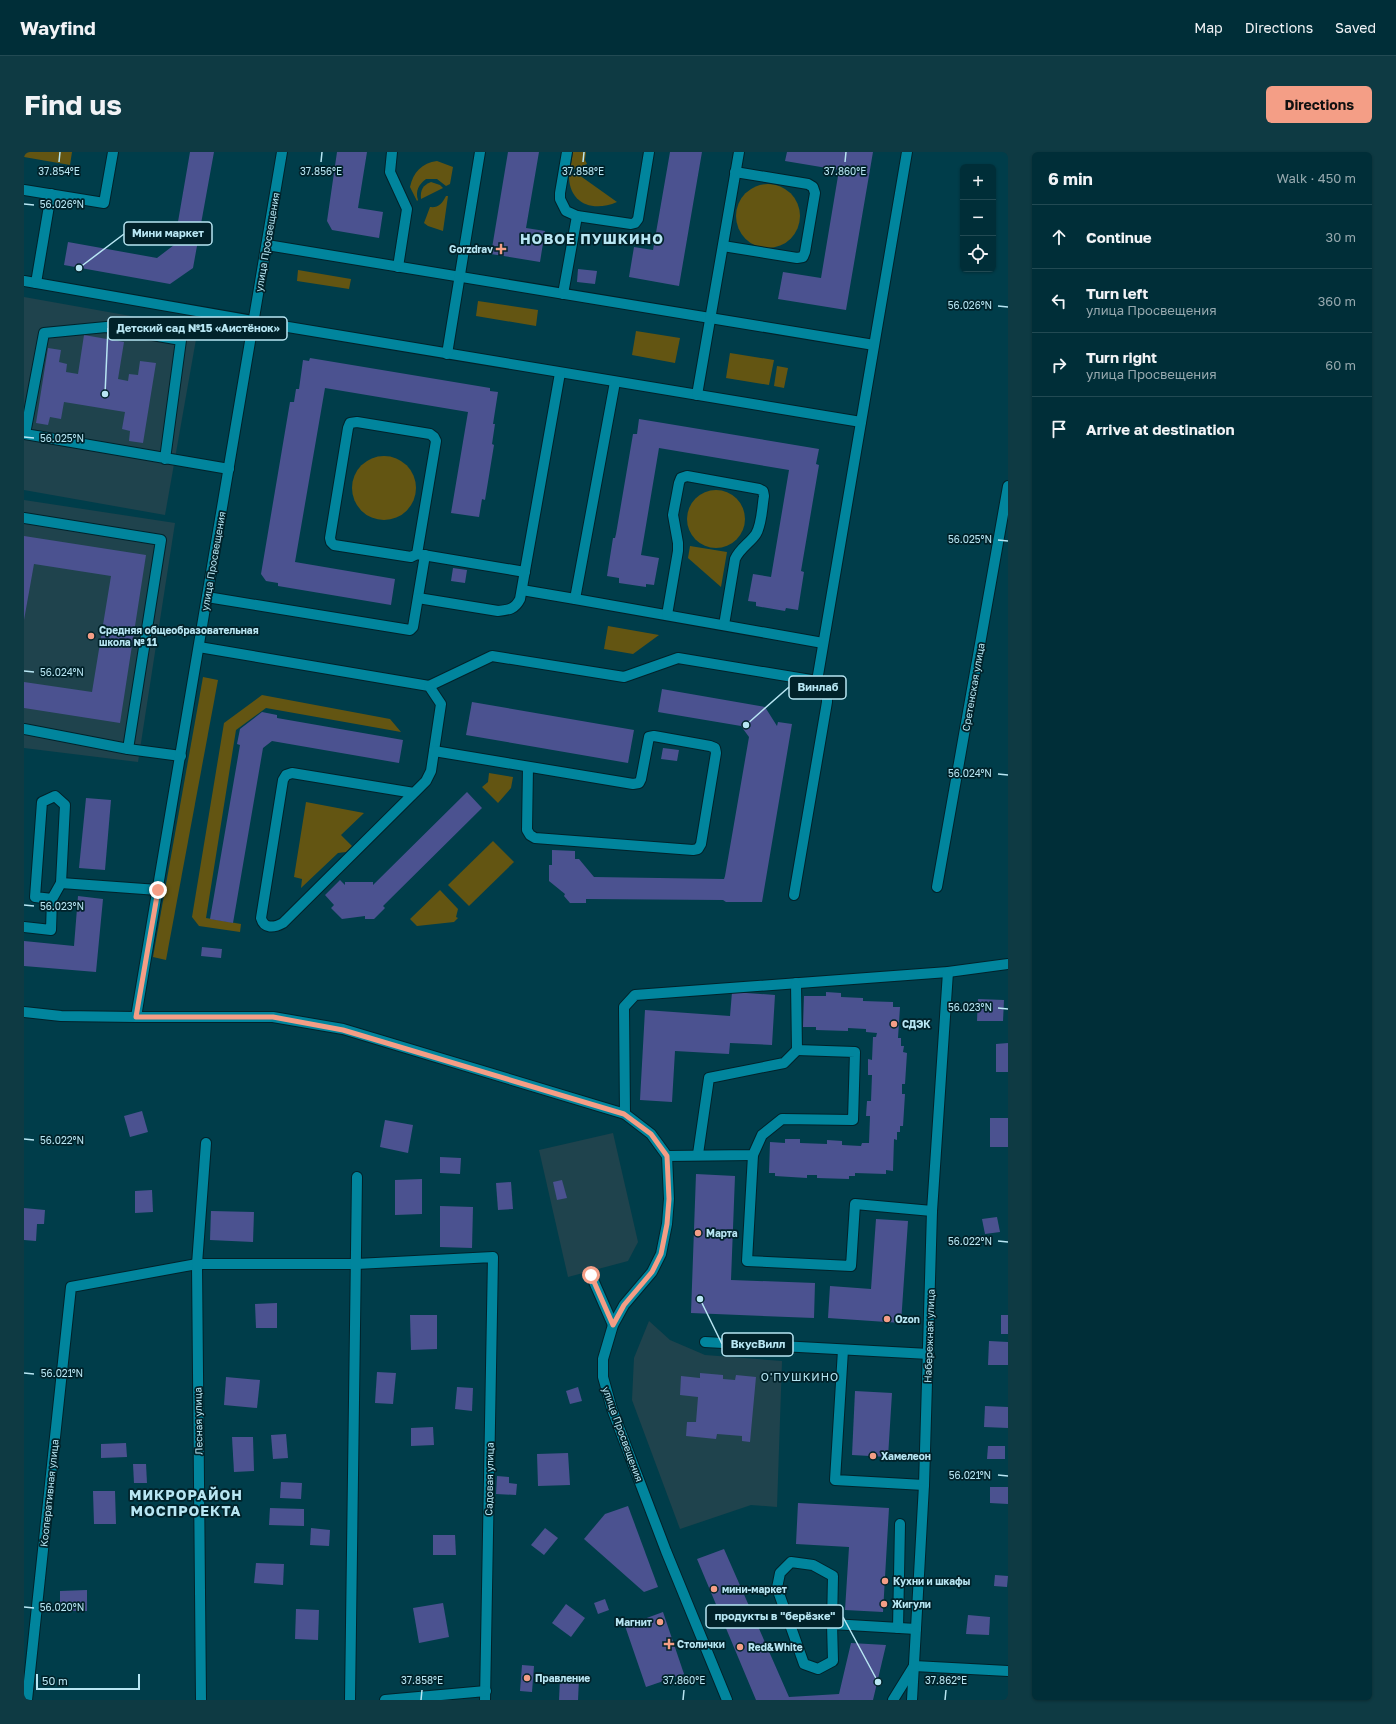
<!DOCTYPE html>
<meta charset="utf-8">
<style>
body{margin:0;font-family:"Golos Text",sans-serif;background:#0e3a43;color:#f1f3f6}
.controls{position:absolute;right:12px;top:12px;display:grid;overflow:hidden;border-radius:6px;box-shadow:0 1px 3px #0004}
.controls button{width:36px;height:36px;display:grid;place-items:center;padding:0;border:0;border-bottom:1px solid #224a53;background:#002e38;color:#f1f3f6;font:20px sans-serif}
.scale{position:absolute;left:12px;bottom:10px;width:104px;box-sizing:border-box;padding-left:4px;border:2px solid #b8e6f3;border-top:0;font-size:11px;line-height:14px;white-space:nowrap;color:#b8e6f3;-webkit-text-stroke:3px #01222a;paint-order:stroke}
.stop{position:absolute;width:12px;height:12px;margin:-9px;border:3px solid #f49e86;border-radius:50%;background:#fff}
.stop.end{background:#f49e86;border-color:#fff;box-shadow:0 1px 4px #0008}
.list{margin:0;padding:0;list-style:none}
h2{display:flex;justify-content:space-between;align-items:center;height:52px;margin:0;padding:0 16px;font-size:17px}
h2 small{font-size:13px;font-weight:400;color:#95a8ae}
.list li{display:grid;grid-template-columns:26px 1fr auto;gap:12px;align-items:center;box-sizing:border-box;height:64px;padding:0 16px;border-top:1px solid #224a53}
.list b{display:block;font-size:15px;white-space:nowrap}
.list p{margin:0;font-size:13px;white-space:nowrap;color:#95a8ae}
.list em{font-size:13px;font-style:normal;color:#95a8ae}
.icon{flex:none;width:22px;height:22px;fill:none;stroke:currentColor;stroke-width:2;stroke-linecap:round;stroke-linejoin:round}
.map{position:relative;flex:none;width:984px;height:1548px;overflow:hidden;border-radius:6px}
header{display:flex;align-items:center;gap:24px;box-sizing:border-box;height:56px;padding:0 20px;background:#002e38;border-bottom:1px solid #224a53}
header strong{font-size:19px}
nav{display:flex;gap:22px;margin-inline-start:auto;font-size:14px}
.intro{display:flex;align-items:center;justify-content:space-between;box-sizing:border-box;height:96px;padding:0 24px}
h1{margin:0;font-size:28px}
.button{padding:10px 18px;border-radius:6px;background:#f49e86;color:#111;font-size:14px;font-weight:700}
main{display:flex;gap:24px;padding:0 24px}
aside{flex:1;background:#002e38;border-radius:6px;box-shadow:0 1px 3px #0004}
.map>svg:first-child{display:block}
.built{fill:#1f434d}
.green{fill:#635512}
.building{fill:#4b5290}
.lines{fill:none;stroke-linecap:round;stroke-linejoin:round}
.minor-casing{stroke:#01222a;stroke-width:12}
.minor{stroke:#01859d;stroke-width:10}
.route{stroke:#f49e86;stroke-width:5}
.ticks{fill:none;stroke:#b8e6f3;stroke-width:1.5}
.poi-dot{fill:#f49e86;stroke:#01222a;stroke-width:1.5}
.labels{text-anchor:middle;dominant-baseline:central;stroke-width:3.5;stroke-linejoin:round;paint-order:stroke}
.street-label{font-size:10px;fill:#b8e6f3;stroke:#01222a}
.poi-label{font-size:10px;font-weight:bold;fill:#b8e6f3;stroke:#01222a;text-anchor:start}
.neighbourhood-label{font-size:11px;letter-spacing:1px;fill:#b8e6f3;stroke:#01222a}
.district-label{font-size:14px;font-weight:bold;letter-spacing:1px;fill:#b8e6f3;stroke:#01222a}
.ticks-label{font-size:10px;text-anchor:middle;fill:#b8e6f3;stroke:#01222a;stroke-width:3.5;stroke-linejoin:round;paint-order:stroke}
.leader{fill:none;stroke:#b8e6f3;stroke-width:1.5}
.callout-dot{fill:#b8e6f3;stroke:#01222a;stroke-width:1.5}
.callout{fill:#01222a;stroke:#b8e6f3;stroke-width:1.5}
.callout-label{font-size:11px;text-anchor:middle;font-weight:bold;fill:#b8e6f3}
</style>
<header>
<strong>Wayfind</strong>
<nav><a>Map</a><a>Directions</a><a>Saved</a></nav>
</header>
<div class="intro"><h1>Find us</h1><a class="button">Directions</a></div>
<main>
<div class="map">
<svg width="984" height="1548" viewBox="0 0 984 1548">
<rect width="100%" height="100%" fill="#003d4a"/>
<!-- built -->
<g class="built">
<polygon points="0,145 174,176 141,363 0,338"/>
<polygon points="0,348 151,371 114,610 0,596"/>
<polygon points="589,981 614,1090 604,1109 544,1125 515,998"/>
<polygon points="625,1169 646,1188 681,1203 758,1209 753,1355 727,1353 656,1377 608,1248 610,1206"/>
</g>
<!-- green -->
<g class="green">
<polygon points="0,0 48,0 46,13 0,5"/>
<polygon points="549,0 562,0 561,8 563,12 546,19"/>
<path d="M413,9l16,6 -3,17 -4,2 -9,-7h-11c-7,5 -11,12 -8,21l-1,1 -7,-14c3,-15 12,-24 27,-26z"/>
<path d="M545,22l10,1 38,27c-25,11 -49,1 -48,-28z"/>
<path d="M407,30l9,3 3,3 -22,11c-1,-9 2,-14 10,-17z"/>
<circle cx="744" cy="64" r="32"/>
<path d="M422,44h2l-5,35 -15,-5 -4,-3 6,-16c8,1 12,-3 16,-11z"/>
<polygon points="274,118 327,127 325,137 273,129"/>
<polygon points="454,149 514,158 512,174 452,164"/>
<polygon points="612,179 656,186 651,211 608,203"/>
<polygon points="706,201 750,208 745,233 702,226"/>
<polygon points="753,214 764,216 760,236 750,234"/>
<circle cx="360" cy="336" r="32"/>
<circle cx="692" cy="367" r="29"/>
<polygon points="666,394 703,400 697,435 664,406"/>
<polygon points="584,474 635,483 609,502 580,497"/>
<polygon points="179,525 194,528 142,808 129,805"/>
<polygon points="238,543 366,567 377,580 242,556 212,578 182,766 217,772 216,780 175,774 168,765 200,571"/>
<polygon points="465,621 489,625 487,636 474,651 458,635 464,630"/>
<polygon points="282,650 340,661 317,683 328,694 322,700 314,701 277,736 278,727 270,725"/>
<polygon points="469,689 490,710 445,754 424,733"/>
<polygon points="416,738 434,757 432,765 434,766 430,770 393,774 386,767"/>
</g>
<!-- building -->
<g class="building">
<polygon points="166,0 190,0 169,116 146,132 40,113 44,90 133,106 150,93"/>
<polygon points="313,0 343,0 334,56 359,60 355,86 308,78 303,69"/>
<polygon points="484,0 515,0 502,76 521,79 516,110 467,102"/>
<polygon points="646,0 678,0 655,134 605,125 610,95 629,98"/>
<polygon points="763,0 849,0 822,158 754,147 759,120 797,126 815,18 761,9"/>
<polygon points="554,117 573,119 571,132 553,130"/>
<polygon points="60,183 100,190 94,227 104,229 105,222 114,223 116,209 132,211 119,291 105,289 106,279 98,277 101,260 40,250 37,267 26,265 24,273 12,271 24,196 37,198 35,210 43,212 42,220 54,222"/>
<polygon points="286,206 466,236 466,239 474,240 469,272 471,272 468,292 470,293 461,348 458,347 455,365 427,361 444,260 301,236 271,410 371,427 367,453 254,434 254,431 242,429 237,422 266,250 270,250 272,237 275,237 279,208 285,209"/>
<polygon points="615,267 795,297 792,312 795,313 777,419 780,420 774,458 762,456 761,459 732,454 732,450 724,449 729,422 747,425 765,318 635,296 617,403 635,406 630,433 622,432 622,435 595,431 595,426 583,424 589,386 591,386 592,382 609,282 613,282"/>
<polygon points="0,384 122,403 96,571 0,556 0,530 68,540 87,424 10,412 0,468"/>
<polygon points="429,416 443,418 441,431 427,429"/>
<polygon points="638,537 741,555 753,574 754,570 768,572 738,750 702,750 699,748 562,747 562,751 546,751 540,744 541,742 525,729 525,713 528,713 528,698 551,699 551,707 555,707 570,725 700,727 701,724 725,585 717,574 634,560"/>
<polygon points="448,550 610,578 604,611 442,583"/>
<polygon points="238,560 253,563 253,566 379,588 375,611 248,589 239,596 209,771 186,767 216,593 213,592 216,577"/>
<polygon points="639,596 655,598 653,609 637,607"/>
<polygon points="443,640 458,656 359,754 361,756 350,767 341,767 341,764 318,767 307,756 310,753 301,743 316,728 321,733 321,730 349,730 349,733"/>
<polygon points="62,646 87,648 81,718 55,716"/>
<polygon points="54,744 79,747 72,820 0,814 0,789 50,794"/>
<polygon points="178,795 198,797 197,806 177,804"/>
<polygon points="708,840 751,843 748,893 706,891 705,902 651,899 648,950 616,948 621,858 706,864"/>
<polygon points="802,840 817,841 817,845 839,846 839,849 869,850 869,855 876,855 874,886 877,886 877,894 880,894 879,900 883,901 881,932 878,932 878,942 881,942 879,974 876,974 876,980 873,980 873,988 870,987 869,1019 862,1018 862,1022 831,1021 831,1024 825,1024 825,1027 793,1026 793,1023 783,1023 783,1026 751,1024 751,1021 745,1021 746,990 761,991 761,987 776,987 776,991 803,992 803,988 818,989 818,993 837,994 838,991 845,991 846,964 842,964 843,949 847,949 848,923 844,923 844,907 848,908 849,885 852,885 853,881 842,880 842,877 824,876 824,879 792,878 792,875 779,875 780,844 802,844"/>
<polygon points="954,847 980,848 979,869 953,869"/>
<polygon points="984,891 984,920 972,920 972,892"/>
<polygon points="118,959 124,980 106,985 100,964"/>
<rect x="966" y="966" width="18" height="29"/>
<polygon points="361,968 389,973 384,1001 356,995"/>
<polygon points="416,1005 437,1006 436,1022 416,1021"/>
<polygon points="672,1022 711,1024 707,1128 791,1131 790,1166 667,1161"/>
<polygon points="398,1027 398,1062 371,1063 371,1028"/>
<polygon points="538,1028 543,1046 533,1048 529,1030"/>
<polygon points="487,1030 489,1057 474,1058 472,1031"/>
<polygon points="128,1038 129,1060 111,1061 111,1039"/>
<polygon points="416,1054 449,1055 448,1096 416,1095"/>
<polygon points="0,1056 21,1058 20,1072 13,1072 12,1089 0,1088"/>
<polygon points="187,1059 230,1060 229,1090 186,1088"/>
<polygon points="973,1065 976,1080 961,1082 958,1067"/>
<polygon points="852,1067 884,1069 877,1171 804,1166 806,1134 847,1137"/>
<polygon points="253,1151 253,1176 232,1176 231,1152"/>
<polygon points="386,1163 413,1163 413,1197 387,1198"/>
<rect x="977" y="1163" width="7" height="19"/>
<polygon points="965,1189 984,1190 984,1213 964,1213"/>
<polygon points="353,1220 372,1221 369,1252 351,1251"/>
<polygon points="676,1221 699,1223 699,1227 711,1228 712,1223 732,1225 726,1290 718,1289 718,1284 693,1282 692,1287 662,1284 663,1270 672,1270 674,1245 656,1243 657,1224 676,1226"/>
<polygon points="202,1225 236,1228 233,1256 200,1253"/>
<polygon points="433,1235 449,1236 448,1259 431,1257"/>
<polygon points="554,1235 558,1249 546,1252 542,1239"/>
<polygon points="831,1239 868,1241 864,1305 828,1303"/>
<polygon points="961,1254 984,1255 984,1276 960,1275"/>
<polygon points="409,1275 410,1293 387,1294 387,1276"/>
<polygon points="262,1282 264,1306 249,1307 247,1283"/>
<polygon points="208,1285 229,1285 230,1319 210,1320"/>
<polygon points="102,1291 103,1305 77,1306 77,1292"/>
<polygon points="964,1294 981,1294 981,1307 963,1307"/>
<polygon points="544,1301 546,1333 514,1334 513,1302"/>
<polygon points="109,1312 122,1312 123,1331 110,1331"/>
<polygon points="473,1324 485,1325 485,1331 493,1332 492,1343 472,1342"/>
<polygon points="257,1330 278,1331 277,1347 256,1346"/>
<polygon points="966,1335 984,1335 984,1352 966,1351"/>
<polygon points="69,1339 91,1339 92,1372 70,1372"/>
<polygon points="774,1351 865,1356 859,1460 821,1458 825,1395 772,1392"/>
<polygon points="604,1354 634,1435 620,1440 560,1387 581,1362"/>
<polygon points="246,1356 280,1357 280,1374 245,1373"/>
<polygon points="287,1376 306,1378 305,1394 286,1393"/>
<polygon points="521,1376 534,1386 520,1403 507,1393"/>
<polygon points="409,1383 431,1383 432,1403 409,1403"/>
<polygon points="700,1397 765,1545 815,1542 827,1491 862,1493 849,1548 732,1548 673,1407"/>
<polygon points="232,1411 260,1412 259,1433 230,1431"/>
<polygon points="971,1423 984,1424 983,1435 970,1434"/>
<polygon points="63,1438 63,1459 36,1459 36,1439"/>
<polygon points="581,1447 585,1458 574,1462 570,1451"/>
<polygon points="419,1451 425,1485 395,1491 389,1456"/>
<polygon points="542,1452 561,1466 547,1485 528,1471"/>
<polygon points="272,1457 295,1458 294,1488 271,1487"/>
<polygon points="639,1460 660,1522 622,1535 601,1474"/>
<polygon points="944,1463 966,1465 965,1483 942,1482"/>
<polygon points="498,1513 510,1514 508,1540 496,1539"/>
<polygon points="536,1526 555,1527 554,1548 535,1548"/>
</g>
<g class="lines">
<defs>
<g id="minor">
<polyline points="368,0 366,20 383,57 374,115"/>
<polyline points="543,0 536,41 536,47 542,59 553,64 607,72 611,71 614,67 625,0"/>
<polyline points="0,38 80,51 89,0"/>
<polyline points="243,93 850,193"/>
<polyline points="699,94 773,106 779,105 781,100 791,41 789,35 784,32 711,20"/>
<polyline points="0,129 258,174 837,270"/>
<polyline points="12,131 27,42"/>
<polyline points="539,142 553,64"/>
<polyline points="423,202 456,0"/>
<polyline points="591,230 551,447 799,491"/>
<polyline points="673,243 715,0"/>
<polyline points="141,307 157,188 82,175 20,181 1,282 205,317"/>
<polyline points="0,366 137,388 104,597"/>
<polyline points="393,402 387,405 310,393 307,390 306,386 324,276 326,271 333,270 406,282 410,285 412,289 393,402 501,420"/>
<polyline points="498,438 551,447"/>
<polyline points="183,445 386,478 389,475 401,403"/>
<path d="M394,446l80,13c11,-1 17,-2 22,-12l40,-226"/>
<path d="M643,463l11,-64v-8l-5,-28 6,-32 2,-5 6,-2 72,13 4,2 1,5c-2,11 -2,28 -8,38 -6,9 -16,14 -21,25l-11,66"/>
<path d="M175,495l230,39 12,18 -10,67 -5,10 -12,12 -122,-20 -6,2 -3,5 -22,138c3,11 13,10 22,5l131,-130"/>
<polyline points="405,534 468,504 600,525 654,506 793,529"/>
<polyline points="0,577 104,597 157,604"/>
<polyline points="410,599 609,632 615,631 617,627 625,585 630,584 686,594 691,596 692,601 677,692 674,697 669,698 511,686 506,683 503,678 504,615"/>
<polyline points="913,735 984,334"/>
<polyline points="770,743 803,550 803,543 793,529 883,0"/>
<polyline points="28,747 11,745 18,650 31,644 41,653 37,731"/>
<polyline points="0,775 27,778 28,747 37,731 134,738"/>
<polyline points="0,860 37,864 112,865 249,865 319,877 601,962 627,982 643,1004 645,1047 643,1072 637,1102 628,1120 600,1153 589,1173 579,1207 579,1225 588,1257 642,1399 703,1548"/>
<polyline points="112,865 258,0"/>
<polyline points="601,962 600,855 611,843 924,820 984,812"/>
<polyline points="674,1002 685,926 760,911 773,898"/>
<polyline points="729,1003 723,1109 827,1114 831,1052 908,1059"/>
<polyline points="643,1004 729,1003 738,983 758,967 829,968 831,900 773,898 772,831"/>
<polyline points="567,1123 589,1173"/>
<polyline points="681,1190 905,1202"/>
<polyline points="819,1198 811,1328 900,1333"/>
<polyline points="808,1472 809,1509 794,1517 780,1512 753,1436 756,1421 767,1410 789,1413 809,1424 808,1472 892,1477"/>
<polyline points="874,1476 876,1372"/>
<polyline points="3,1548 47,1135 173,1112 332,1112 469,1105 461,1548"/>
<polyline points="177,1548 173,1112 182,991"/>
<polyline points="326,1548 333,1025"/>
<polyline points="361,1548 462,1539"/>
<polyline points="869,1548 890,1514 984,1519"/>
<polyline points="888,1548 900,1333 908,1059 924,820"/>
</g>
</defs>
<!-- minor casing -->
<use href="#minor" class="minor-casing"/>
<!-- minor -->
<use href="#minor" class="minor"/>
</g>
<g class="lines">
<!-- route -->
<polyline class="route" points="134,738 112,865 249,865 319,878 600,962 627,982 643,1004 645,1047 643,1072 637,1102 628,1120 600,1153 589,1173 567,1123"/>
</g>
<!-- ticks -->
<path class="ticks" d="M35,10l1,-10M297,10l1,-10M559,10l1,-10M821,10l1,-10M0,52l10,1M974,154l10,1M0,285l10,1M974,388l10,1M0,519l10,1M974,622l10,1M0,753l10,1M974,856l10,1M0,987l10,1M974,1089l10,1M0,1221l10,1M974,1323l10,1M0,1455l10,1M397,1548l1,-10M659,1548l1,-10M921,1548l1,-10"/>
<!-- markers -->
<g class="poi-dot">
<path d="M475 91h4v4h4v4h-4v4h-4v-4h-4v-4h4z"/>
<circle cx="67" cy="484" r="4"/>
<circle cx="870" cy="872" r="4"/>
<circle cx="674" cy="1081" r="4"/>
<circle cx="863" cy="1167" r="4"/>
<circle cx="849" cy="1304" r="4"/>
<circle cx="861" cy="1429" r="4"/>
<circle cx="690" cy="1437" r="4"/>
<circle cx="860" cy="1452" r="4"/>
<circle cx="636" cy="1470" r="4"/>
<path d="M643 1486h4v4h4v4h-4v4h-4v-4h-4v-4h4z"/>
<circle cx="716" cy="1495" r="4"/>
<circle cx="503" cy="1526" r="4"/>
</g>
<g class="labels">
<!-- street labels -->
<g class="street-label">
<text transform="translate(243 90) rotate(-80)">улица Просвещения</text>
<text transform="translate(189 409) rotate(-80)">улица Просвещения</text>
<text transform="translate(949 535) rotate(-80)">Сретенская улица</text>
<text transform="translate(905 1184) rotate(-88)">Набережная улица</text>
<text transform="translate(174 1269) rotate(-91)">Лесная улица</text>
<text transform="translate(599 1282) rotate(70)">улица Просвещения</text>
<text transform="translate(465 1327) rotate(-89)">Садовая улица</text>
<text transform="translate(25 1341) rotate(-84)">Кооперативная улица</text>
</g>
<!-- poi labels -->
<g class="poi-label">
<text x="469" y="97" text-anchor="end">Gorzdrav</text>
<text x="75" y="478">Средняя общеобразовательная<tspan x="75" dy="12">школа № 11</tspan></text>
<text x="878" y="872">СДЭК</text>
<text x="682" y="1081">Марта</text>
<text x="871" y="1167">Ozon</text>
<text x="857" y="1304">Хамелеон</text>
<text x="869" y="1429">Кухни и шкафы</text>
<text x="698" y="1437">мини-маркет</text>
<text x="868" y="1452">Жигули</text>
<text x="628" y="1470" text-anchor="end">Магнит</text>
<text x="653" y="1492">Столички</text>
<text x="724" y="1495">Red&amp;White</text>
<text x="511" y="1526">Правление</text>
</g>
<!-- neighbourhood labels -->
<g class="neighbourhood-label">
<text x="776" y="1224">О'ПУШКИНО</text>
</g>
<!-- district labels -->
<g class="district-label">
<text x="568" y="86">НОВОЕ ПУШКИНО</text>
<text x="162" y="1342">МИКРОРАЙОН<tspan x="162" dy="16">МОСПРОЕКТА</tspan></text>
</g>
</g>
<g class="ticks-label">
<text x="35" y="23">37.854°E</text>
<text x="297" y="23">37.856°E</text>
<text x="559" y="23">37.858°E</text>
<text x="821" y="23">37.860°E</text>
<text x="38" y="56">56.026°N</text>
<text x="946" y="157">56.026°N</text>
<text x="38" y="290">56.025°N</text>
<text x="946" y="391">56.025°N</text>
<text x="38" y="524">56.024°N</text>
<text x="946" y="625">56.024°N</text>
<text x="38" y="758">56.023°N</text>
<text x="946" y="859">56.023°N</text>
<text x="38" y="992">56.022°N</text>
<text x="946" y="1093">56.022°N</text>
<text x="38" y="1225">56.021°N</text>
<text x="946" y="1327">56.021°N</text>
<text x="38" y="1459">56.020°N</text>
<text x="398" y="1532">37.858°E</text>
<text x="660" y="1532">37.860°E</text>
<text x="922" y="1532">37.862°E</text>
</g>
<!-- callouts -->
<path class="leader" d="M55 116L100 82M81 242L84 176M722 573L765 535M676 1147L698 1192M854 1530L819 1465"/>
<g class="callout-dot">
<circle cx="55" cy="116" r="4"/>
<circle cx="81" cy="242" r="4"/>
<circle cx="722" cy="573" r="4"/>
<circle cx="676" cy="1147" r="4"/>
<circle cx="854" cy="1530" r="4"/>
</g>
<g class="callout">
<rect x="100" y="70" width="88" height="23" rx="4"/>
<rect x="84" y="165" width="179" height="23" rx="4"/>
<rect x="765" y="524" width="57" height="23" rx="4"/>
<rect x="698" y="1181" width="71" height="23" rx="4"/>
<rect x="682" y="1453" width="137" height="23" rx="4"/>
</g>
<g class="callout-label">
<text x="144" y="85">Мини маркет</text>
<text x="174" y="180">Детский сад №15 «Аистёнок»</text>
<text x="794" y="539">Винлаб</text>
<text x="734" y="1196">ВкусВилл</text>
<text x="751" y="1468">продукты в "берёзке"</text>
</g>
</svg>
<div class="controls">
<button>+</button>
<button>−</button>
<button><svg class="icon" aria-label="locate" viewBox="0 0 24 24"><circle cx="12" cy="12" r="6"/><path d="M12 2v4M12 18v4M2 12h4M18 12h4"/></svg></button>
</div>
<div class="scale">50 m</div>
<div class="stop" style="left:567px;top:1123px"></div>
<div class="stop end" style="left:134px;top:738px"></div>
</div>
<aside>
<h2>6 min<small>Walk · 450 m</small></h2>
<ul class="list">
<li><svg class="icon" aria-label="ahead" viewBox="0 0 24 24"><path d="M12 20V5M6 11l6-6 6 6"/></svg><div><b>Continue</b></div><em>30 m</em></li>
<li><svg class="icon" aria-label="left" viewBox="0 0 24 24"><path d="M17 20v-9H6M10 6l-5 5 5 5"/></svg><div><b>Turn left</b><p>улица Просвещения</p></div><em>360 m</em></li>
<li><svg class="icon" aria-label="right" viewBox="0 0 24 24"><path d="M7 20v-9h11M14 6l5 5-5 5"/></svg><div><b>Turn right</b><p>улица Просвещения</p></div><em>60 m</em></li>
<li><svg class="icon" aria-label="arrive" viewBox="0 0 24 24"><path d="M6 21V4h12l-3 4 3 4H6"/></svg><div><b>Arrive at destination</b></div></li>
</ul>
</aside>
</main>
